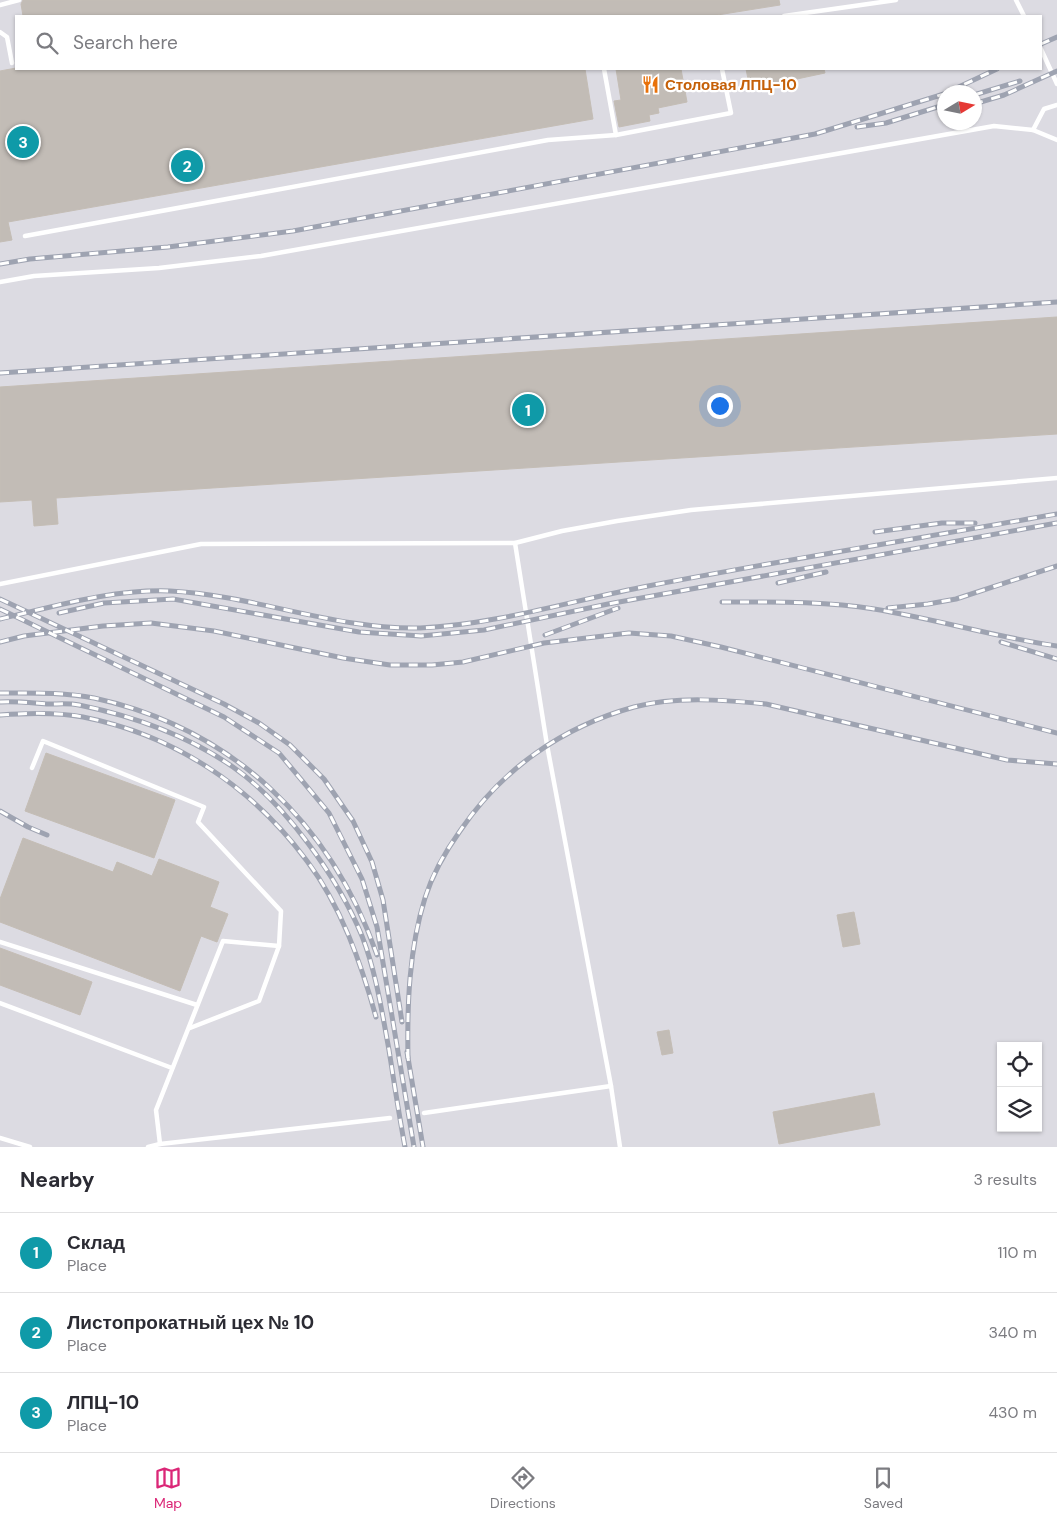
<!DOCTYPE html>
<meta charset="utf-8">
<style>
body{margin:0;font-family:"DM Sans",sans-serif;background:#f2f2f3;color:#2b2b33}
.controls{position:absolute;right:15px;bottom:15px;display:grid;overflow:hidden;border-radius:0px;box-shadow:0 1px 4px #0004}
.controls button{width:45px;height:45px;display:grid;place-items:center;padding:0;border:0;border-bottom:1px solid #e1e1e2;background:#fff;color:#2b2b33;font:25px sans-serif}
.compass{position:absolute;left:937px;top:85px;width:45px;height:45px;border-radius:50%;background:#fff;box-shadow:0 1px 4px #0004;rotate:80deg}
.you{position:absolute;left:719px;top:405px;width:18px;height:18px;margin:-12px;border:4px solid #fff;border-radius:50%;background:#1a73e8;box-shadow:0 0 0 8px #1a73e833}
.badge{display:grid;place-items:center;width:32px;height:32px;border-radius:50%;background:#db2777;color:#fff;font-size:16px;font-weight:700}
.pin{position:absolute;translate:-50% -50%;border:2px solid #fff;box-shadow:0 1px 5px #0006}
.list{margin:0;padding:0;list-style:none}
h2{display:flex;justify-content:space-between;align-items:center;height:65px;margin:0;padding:0 20px;font-size:21px}
h2 small{font-size:16px;font-weight:400;color:#7c7c81}
.list li{display:grid;grid-template-columns:32px 1fr auto;gap:15px;align-items:center;box-sizing:border-box;height:80px;padding:0 20px;border-top:1px solid #e1e1e2}
.list b{display:block;font-size:19px;white-space:nowrap}
.list p{margin:0;font-size:16px;white-space:nowrap;color:#7c7c81}
.list em{font-size:16px;font-style:normal;color:#7c7c81}
.icon{flex:none;width:28px;height:28px;fill:none;stroke:currentColor;stroke-width:2;stroke-linecap:round;stroke-linejoin:round}
.map{position:relative;flex:none;width:1057px;height:1147px;overflow:hidden}
.search{position:absolute;background:#fff;box-shadow:0 1px 4px #0004;left:15px;right:15px;top:15px;height:55px;display:flex;align-items:center;gap:12px;box-sizing:border-box;padding:0 18px;border-radius:0px;color:#7c7c81;font-size:19px}
.sheet{height:305px;background:#fff}
nav{display:flex;justify-content:space-around;align-items:center;box-sizing:border-box;height:70px;border-top:1px solid #e1e1e2;background:#fff;font-size:14px;color:#7c7c81}
nav a{display:grid;justify-items:center;gap:2px}
nav .on{color:#db2777}
.map>svg:first-child{display:block}
.industrial{fill:#dcdbe2;fill-rule:evenodd}
.building{fill:#c2bcb6;stroke:#c4bdb5}
.lines{fill:none;stroke-linecap:round;stroke-linejoin:round}
.service{stroke:#fff;stroke-width:4.5}
.rail-casing{stroke:#9ea3b1;stroke-width:5}
.rail{stroke:#fff;stroke-width:3;stroke-dasharray:9;stroke-linecap:butt}
.labels{text-anchor:middle;dominant-baseline:central;stroke-width:4.5;stroke-linejoin:round;paint-order:stroke}
.food-label{font-size:15px;font-weight:bold;fill:#c56008;stroke:#fff;text-anchor:start}
</style>
<div class="map">
<svg width="1057" height="1147" viewBox="0 0 1057 1147">
<rect width="100%" height="100%" fill="#e9e1db"/>
<!-- industrial -->
<path class="industrial" d="M0,0h1057v1147h-1057zM16,16h1025v53h-1025zM944,92h30v30h-30zM1001,1046h37v82h-37z"/>
<!-- building -->
<g class="building">
<polygon points="23,0 779,0 780,5 711,16 23,16 21,4"/>
<polygon points="16,68 585,69 593,119 8,222 12,240 0,242 0,71"/>
<polygon points="616,69 652,69 652,71 665,69 681,69 687,102 658,108 659,113 649,115 650,121 619,127 614,101 621,100"/>
<polygon points="746,69 824,69 825,73 750,89"/>
<polygon points="1057,317 1057,434 56,498 58,524 34,526 32,500 0,502 0,387"/>
<polygon points="46,753 175,800 154,858 25,811"/>
<polygon points="23,838 113,872 117,862 152,876 159,859 219,882 210,907 228,914 217,942 201,936 180,991 0,922 0,899"/>
<polygon points="854,912 860,944 843,947 837,915"/>
<polygon points="0,948 92,982 80,1015 0,985"/>
<polygon points="669,1030 673,1053 662,1055 657,1032"/>
<polygon points="874,1093 880,1125 779,1144 773,1112"/>
</g>
<g class="lines">
<!-- service -->
<g class="service">
<polyline points="1016,0 1024,16"/>
<polyline points="0,5 19,0"/>
<polyline points="784,16 896,0"/>
<polyline points="0,32 7,37 12,63"/>
<polyline points="1041,49 1057,84"/>
<polyline points="604,69 616,135"/>
<polyline points="1033,130 1044,109 1057,105"/>
<polyline points="25,236 548,140 616,135 731,113 722,69"/>
<polyline points="0,282 34,276 159,268 261,256 994,126 1033,130 1057,140"/>
<polyline points="515,543 547,745 611,1086 620,1147"/>
<polyline points="0,584 201,544 515,543 562,531 617,521 691,510 1057,478"/>
<polyline points="32,768 43,741 204,807 198,822 281,911 279,946 259,1001 190,1028"/>
<polyline points="0,942 197,1005"/>
<polyline points="0,1003 172,1068"/>
<polyline points="424,1113 611,1086"/>
<polyline points="0,1138 30,1147"/>
<polyline points="160,1144 156,1110 223,941 279,946"/>
<polyline points="148,1147 160,1144 390,1118"/>
</g>
<defs>
<g id="rail">
<polyline points="1041,44 1057,37"/>
<polyline points="948,92 997,69"/>
<polyline points="974,95 1020,81"/>
<polyline points="974,104 1004,95 1057,71"/>
<polyline points="857,127 886,123 944,105"/>
<polyline points="0,264 30,259 168,247 293,231 815,134 944,94"/>
<polyline points="0,373 1057,302"/>
<polyline points="875,532 942,523 975,523"/>
<polyline points="778,583 826,572"/>
<polyline points="0,599 224,704 259,723 290,745 324,779 353,821 372,862 383,900 402,1022"/>
<path d="M722,602c51,0 102,-1 152,7 62,10 121,28 183,37"/>
<polyline points="888,608 928,604 956,599 1057,566"/>
<polyline points="0,609 224,717 279,753 329,813 362,879 377,927 414,1147"/>
<polyline points="59,613 104,603 173,599 359,632 421,636 484,630 608,604 1057,523"/>
<path d="M0,619c56,-13 112,-30 170,-28 84,4 165,39 250,37 75,-3 154,-28 228,-42 136,-26 273,-48 409,-72"/>
<polyline points="545,635 618,608"/>
<polyline points="0,642 24,636 103,626 151,623 214,631 343,658 390,665 432,665 463,662 544,643 629,633 671,636 721,647 1057,733"/>
<polyline points="1001,642 1057,659"/>
<path d="M0,693c31,0 64,-1 94,5 138,30 237,125 283,257"/>
<path d="M0,702c16,-1 33,1 49,2 10,0 21,-1 30,1 54,11 108,30 154,62 52,36 105,111 129,169 14,36 20,76 27,114 5,32 10,65 16,97"/>
<path d="M0,715c27,-2 56,-3 83,2 92,18 169,70 224,144 34,45 54,102 69,156"/>
<polyline points="0,811 28,827 47,835"/>
<polyline points="407,1052 423,1147"/>
<path d="M408,1058c-1,-53 1,-109 17,-160 8,-25 20,-46 35,-67 42,-62 102,-104 174,-124 43,-11 89,-7 132,-3l241,56 50,4"/>
</g>
</defs>
<!-- rail casing -->
<use href="#rail" class="rail-casing"/>
<!-- rail -->
<use href="#rail" class="rail"/>
</g>
<!-- icons -->
<defs>
<symbol id="restaurant-bare" viewBox="-9 -9 18 18"><path d="M-5-6h1v4h1v-4h1v4h1v-4h1v5L-1.5 .5V6h-2V.5L-5-1ZM5-6V6H3V1.5H1.5Q1.5-4 5-6Z" fill="#e8710a" stroke="#fff" stroke-width="2.5" paint-order="stroke"/></symbol>
</defs>
<g fill-rule="evenodd">
<use href="#restaurant-bare" x="638" y="72" width="25" height="25"/>
</g>
<g class="labels">
<!-- food labels -->
<g class="food-label">
<text x="665" y="85">Столовая ЛПЦ-10</text>
</g>
</g>
</svg>
<div class="controls">
<button><svg class="icon" aria-label="locate" viewBox="0 0 24 24"><circle cx="12" cy="12" r="6"/><path d="M12 2v4M12 18v4M2 12h4M18 12h4"/></svg></button>
<button><svg class="icon" aria-label="layers" viewBox="0 0 24 24"><path d="M12 4l9 5-9 5-9-5zM3 14l9 5 9-5"/></svg></button>
</div>
<svg class="compass" viewBox="-18 -18 36 36"><path d="M0-13l5 13h-10z" fill="#e53935"/><path d="M0 13l5-13h-10z" fill="#7c7c81"/></svg>
<div class="you"></div>
<div class="pin badge" style="left:528px;top:410px;background:#0f9aa8">1</div>
<div class="pin badge" style="left:187px;top:166px;background:#0f9aa8">2</div>
<div class="pin badge" style="left:23px;top:142px;background:#0f9aa8">3</div>
<div class="search"><svg class="icon" aria-label="search" viewBox="0 0 24 24"><circle cx="10" cy="10" r="6"/><path d="M15 15l6 6"/></svg>Search here</div>
</div>
<section class="sheet">
<h2>Nearby<small>3 results</small></h2>
<ul class="list">
<li><span class="badge" style="background:#0f9aa8">1</span><div><b>Склад</b><p>Place</p></div><em>110 m</em></li>
<li><span class="badge" style="background:#0f9aa8">2</span><div><b>Листопрокатный цех № 10</b><p>Place</p></div><em>340 m</em></li>
<li><span class="badge" style="background:#0f9aa8">3</span><div><b>ЛПЦ-10</b><p>Place</p></div><em>430 m</em></li>
</ul>
</section>
<nav>
<a class="on"><svg class="icon" aria-label="map" viewBox="0 0 24 24"><path d="M3 6l6-2 6 2 6-2v14l-6 2-6-2-6 2zM9 4v14M15 6v14"/></svg>Map</a>
<a><svg class="icon" aria-label="directions" viewBox="0 0 24 24"><path d="M12 3l9 9-9 9-9-9zM9 14v-3h6M13 9l2 2-2 2"/></svg>Directions</a>
<a><svg class="icon" aria-label="saved" viewBox="0 0 24 24"><path d="M7 4h10v16l-5-4-5 4z"/></svg>Saved</a>
</nav>
